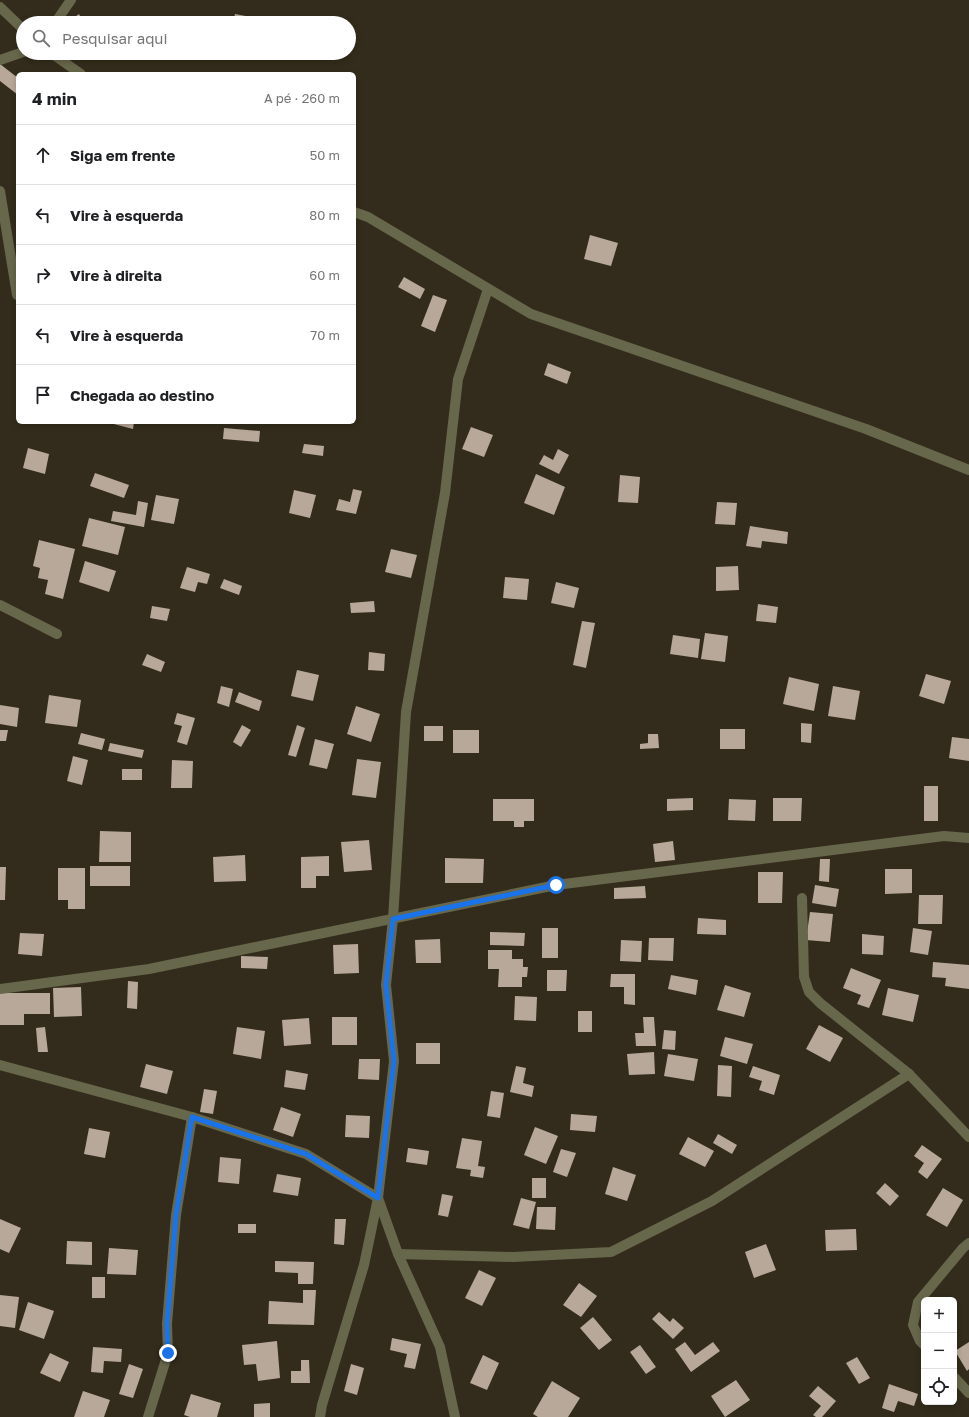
<!DOCTYPE html>
<html lang="pt">
<meta charset="utf-8">
<style>
body{margin:0;font-family:"Golos Text",sans-serif;background:#f6f6f6;color:#202124}
.controls{position:absolute;right:12px;bottom:12px;display:grid;overflow:hidden;border-radius:6px;box-shadow:0 2px 6px #0003}
.controls button{width:36px;height:36px;display:grid;place-items:center;padding:0;border:0;border-bottom:1px solid #e0e0e0;background:#fff;color:#202124;font:20px sans-serif}
.stop{position:absolute;width:12px;height:12px;margin:-9px;border:3px solid #1a73e8;border-radius:50%;background:#fff}
.stop.end{background:#1a73e8;border-color:#fff;box-shadow:0 1px 4px #0008}
.list{margin:0;padding:0;list-style:none}
h2{display:flex;justify-content:space-between;align-items:center;height:52px;margin:0;padding:0 16px;font-size:17px}
h2 small{font-size:13px;font-weight:400;color:#757577}
.list li{display:grid;grid-template-columns:26px 1fr auto;gap:12px;align-items:center;box-sizing:border-box;height:60px;padding:0 16px;border-top:1px solid #e0e0e0}
.list b{display:block;font-size:15px;white-space:nowrap}
.list em{font-size:13px;font-style:normal;color:#757577}
.icon{flex:none;width:22px;height:22px;fill:none;stroke:currentColor;stroke-width:2;stroke-linecap:round;stroke-linejoin:round}
.map{position:relative;flex:none;width:969px;height:1417px;overflow:hidden}
.search{position:absolute;background:#fff;box-shadow:0 2px 6px #0003;left:16px;top:16px;width:340px;height:44px;display:flex;align-items:center;gap:10px;box-sizing:border-box;padding:0 14px;border-radius:22px;color:#757577;font-size:15px}
.panel{position:absolute;background:#fff;box-shadow:0 2px 6px #0003;left:16px;top:72px;width:340px;height:352px;border-radius:6px}
.map>svg:first-child{display:block}
.building{fill:#b8a899}
.lines{fill:none;stroke-linecap:round;stroke-linejoin:round}
.street{stroke:#67674b;stroke-width:10}
.route{stroke:#1a73e8;stroke-width:5}
</style>
<div class="map">
<svg width="969" height="1417" viewBox="0 0 969 1417">
<rect width="100%" height="100%" fill="#332c1c"/>
<!-- building -->
<g class="building">
<polygon points="79,14 84,23 66,23"/>
<polygon points="235,14 272,21 272,23 233,23"/>
<polygon points="0,64 18,78 18,95 0,81"/>
<polygon points="590,235 618,243 611,266 584,259"/>
<polygon points="404,277 425,289 420,299 398,287"/>
<polygon points="433,295 447,300 435,332 421,326"/>
<polygon points="548,363 571,372 567,384 544,375"/>
<polygon points="106,422 134,422 133,429"/>
<polygon points="471,427 493,435 484,457 462,449"/>
<polygon points="224,428 260,431 259,442 223,439"/>
<polygon points="304,444 324,446 323,456 302,453"/>
<polygon points="28,448 49,454 45,474 23,468"/>
<polygon points="558,449 569,455 559,474 539,464 544,455 553,460"/>
<polygon points="95,473 129,485 124,498 90,486"/>
<polygon points="536,474 565,487 554,515 524,503"/>
<polygon points="620,475 640,477 638,503 618,502"/>
<polygon points="353,489 362,491 356,514 336,510 339,499 350,502"/>
<polygon points="294,490 316,495 310,518 289,513"/>
<polygon points="156,495 179,499 174,524 151,520"/>
<polygon points="138,501 148,503 144,527 111,521 113,511 136,515"/>
<polygon points="717,502 737,503 735,525 715,524"/>
<polygon points="89,518 125,527 118,555 82,546"/>
<polygon points="750,526 788,532 787,544 762,541 761,548 746,546"/>
<polygon points="39,540 75,549 63,599 45,594 48,580 38,578 40,568 33,566"/>
<polygon points="391,549 417,555 411,578 385,572"/>
<polygon points="85,561 116,571 109,592 79,582"/>
<polygon points="738,566 739,590 716,591 716,567"/>
<polygon points="187,567 210,574 207,584 198,582 195,592 180,588"/>
<polygon points="505,577 529,579 527,600 503,598"/>
<polygon points="224,579 242,586 239,595 220,588"/>
<polygon points="556,582 579,588 574,608 551,603"/>
<polygon points="374,601 375,612 351,613 350,603"/>
<polygon points="758,604 778,607 776,623 756,621"/>
<polygon points="152,606 170,609 167,621 150,618"/>
<polygon points="582,621 595,623 586,668 573,665"/>
<polygon points="705,633 728,636 725,662 701,659"/>
<polygon points="673,635 700,639 698,658 670,654"/>
<polygon points="369,652 385,654 384,671 368,670"/>
<polygon points="147,654 165,662 161,672 142,665"/>
<polygon points="297,670 319,675 313,701 291,696"/>
<polygon points="926,674 951,681 944,704 919,696"/>
<polygon points="789,677 819,684 814,711 783,704"/>
<polygon points="221,686 233,689 229,707 217,703"/>
<polygon points="833,686 860,691 855,720 828,716"/>
<polygon points="239,692 262,701 259,711 235,702"/>
<polygon points="49,695 81,700 77,727 45,723"/>
<polygon points="0,705 19,708 17,727 0,724"/>
<polygon points="356,706 380,714 371,742 347,734"/>
<polygon points="177,713 195,718 187,745 177,742 182,726 174,724"/>
<polygon points="801,723 812,724 811,743 801,742"/>
<polygon points="242,725 251,730 241,747 233,742"/>
<polygon points="297,725 305,728 296,757 288,755"/>
<rect x="424" y="726" width="19" height="15"/>
<rect x="720" y="729" width="25" height="20"/>
<polygon points="0,730 8,730 6,741 0,741"/>
<rect x="453" y="730" width="26" height="23"/>
<polygon points="81,733 105,739 102,750 78,744"/>
<polygon points="648,734 658,734 659,748 640,749 640,744 648,743"/>
<polygon points="952,737 969,739 969,761 949,758"/>
<polygon points="315,739 334,744 327,769 309,765"/>
<polygon points="110,743 144,750 142,758 108,751"/>
<polygon points="73,756 88,760 82,785 67,781"/>
<polygon points="357,759 381,762 376,798 352,795"/>
<polygon points="172,760 193,761 192,788 171,788"/>
<rect x="122" y="769" width="20" height="11"/>
<rect x="924" y="786" width="14" height="35"/>
<polygon points="693,798 693,810 667,811 667,799"/>
<polygon points="773,798 802,798 801,821 773,821"/>
<polygon points="493,799 534,799 534,821 524,821 524,827 514,827 514,821 493,821"/>
<polygon points="729,799 756,800 755,821 728,820"/>
<polygon points="100,831 131,832 131,862 99,862"/>
<polygon points="369,840 372,870 344,872 341,842"/>
<polygon points="673,841 675,860 655,862 653,844"/>
<polygon points="245,855 246,881 214,882 213,857"/>
<polygon points="329,856 329,876 316,876 316,888 301,888 301,857"/>
<polygon points="445,858 484,859 483,883 445,883"/>
<polygon points="820,859 830,859 829,882 819,881"/>
<rect x="90" y="866" width="40" height="20"/>
<polygon points="0,867 6,867 5,900 0,900"/>
<polygon points="58,868 85,868 85,909 68,909 68,900 58,900"/>
<polygon points="885,869 912,869 912,893 885,894"/>
<polygon points="758,872 783,872 782,903 758,903"/>
<polygon points="815,885 839,889 836,907 812,903"/>
<polygon points="645,886 646,898 614,899 614,888"/>
<polygon points="919,895 943,895 942,924 918,924"/>
<polygon points="810,912 833,914 830,942 806,940"/>
<polygon points="698,918 726,920 726,935 697,934"/>
<rect x="542" y="928" width="16" height="30"/>
<polygon points="913,928 932,931 928,955 910,952"/>
<polygon points="490,932 525,933 524,946 490,945"/>
<polygon points="20,933 44,934 42,956 18,954"/>
<polygon points="862,934 884,936 883,955 862,954"/>
<polygon points="649,938 674,938 673,961 648,960"/>
<polygon points="440,939 441,963 416,963 415,940"/>
<polygon points="621,940 642,941 641,962 620,961"/>
<polygon points="358,944 359,973 334,974 333,945"/>
<polygon points="488,950 512,950 512,959 523,959 523,967 528,967 527,977 522,977 522,987 498,987 499,969 488,969"/>
<polygon points="241,956 268,957 267,969 241,968"/>
<polygon points="933,962 969,965 969,989 945,986 946,978 932,977"/>
<polygon points="851,968 881,980 869,1008 857,1004 861,995 843,988"/>
<polygon points="547,970 567,970 566,991 547,991"/>
<polygon points="611,974 635,974 635,1005 624,1004 624,987 610,987"/>
<polygon points="671,975 698,980 696,995 668,989"/>
<polygon points="128,981 138,982 137,1009 127,1008"/>
<polygon points="725,985 751,993 744,1017 717,1010"/>
<polygon points="81,987 82,1016 54,1017 53,988"/>
<polygon points="888,988 919,995 913,1022 882,1015"/>
<polygon points="0,993 50,993 50,1014 24,1014 24,1025 0,1025"/>
<polygon points="515,996 537,997 536,1021 514,1020"/>
<rect x="578" y="1011" width="14" height="21"/>
<rect x="332" y="1017" width="25" height="28"/>
<polygon points="643,1017 654,1017 656,1046 636,1046 635,1033 644,1033"/>
<polygon points="309,1018 311,1044 284,1046 282,1020"/>
<polygon points="819,1025 843,1038 830,1062 806,1049"/>
<polygon points="45,1027 48,1052 38,1052 36,1028"/>
<polygon points="237,1027 265,1031 261,1059 233,1054"/>
<polygon points="664,1030 676,1031 675,1050 662,1049"/>
<polygon points="725,1037 753,1044 747,1064 720,1056"/>
<rect x="416" y="1043" width="24" height="21"/>
<polygon points="654,1052 655,1074 629,1075 627,1054"/>
<polygon points="668,1054 698,1059 694,1081 664,1076"/>
<polygon points="359,1059 380,1059 379,1080 358,1079"/>
<polygon points="146,1064 173,1071 167,1094 140,1087"/>
<polygon points="718,1065 732,1066 731,1097 717,1096"/>
<polygon points="516,1066 526,1068 523,1083 534,1086 532,1097 510,1092"/>
<polygon points="753,1066 780,1075 774,1095 759,1090 762,1081 749,1077"/>
<polygon points="286,1070 308,1074 305,1090 284,1087"/>
<polygon points="204,1089 217,1091 213,1114 200,1112"/>
<polygon points="491,1091 504,1093 500,1118 487,1116"/>
<polygon points="281,1107 301,1114 293,1137 273,1130"/>
<polygon points="571,1114 597,1116 595,1132 570,1130"/>
<polygon points="346,1115 370,1116 369,1138 345,1137"/>
<polygon points="535,1127 558,1136 546,1164 524,1155"/>
<polygon points="89,1128 110,1132 105,1158 84,1154"/>
<polygon points="718,1134 737,1145 732,1154 713,1143"/>
<polygon points="688,1137 714,1151 705,1167 679,1154"/>
<polygon points="462,1138 482,1141 478,1166 485,1167 483,1178 470,1176 471,1170 456,1168"/>
<polygon points="922,1145 942,1159 927,1179 918,1172 924,1163 914,1156"/>
<polygon points="408,1148 429,1151 427,1165 406,1162"/>
<polygon points="561,1149 576,1153 567,1177 553,1172"/>
<polygon points="220,1157 241,1159 239,1184 218,1182"/>
<polygon points="613,1167 636,1175 627,1201 605,1194"/>
<polygon points="277,1174 301,1178 298,1196 273,1192"/>
<rect x="532" y="1178" width="14" height="20"/>
<polygon points="885,1183 899,1196 890,1206 876,1193"/>
<polygon points="943,1188 963,1200 947,1227 926,1215"/>
<polygon points="442,1194 453,1196 448,1217 438,1215"/>
<polygon points="521,1198 536,1202 529,1229 513,1225"/>
<polygon points="537,1207 556,1207 555,1230 536,1229"/>
<polygon points="0,1219 21,1228 9,1253 0,1249"/>
<polygon points="335,1219 346,1219 344,1245 334,1244"/>
<rect x="238" y="1224" width="18" height="9"/>
<polygon points="856,1229 857,1250 826,1251 825,1230"/>
<polygon points="67,1241 92,1242 92,1265 66,1264"/>
<polygon points="766,1244 776,1270 754,1278 745,1252"/>
<polygon points="109,1248 138,1250 136,1275 107,1274"/>
<polygon points="275,1261 314,1262 313,1284 298,1284 298,1273 275,1272"/>
<polygon points="479,1270 496,1278 482,1306 465,1298"/>
<rect x="92" y="1277" width="13" height="21"/>
<polygon points="579,1283 597,1296 581,1317 563,1305"/>
<polygon points="303,1290 316,1290 314,1325 268,1324 269,1301 303,1303"/>
<polygon points="0,1295 19,1297 15,1328 0,1326"/>
<polygon points="28,1302 54,1311 44,1339 19,1330"/>
<polygon points="659,1312 670,1322 673,1318 684,1328 673,1339 652,1319"/>
<polygon points="593,1317 612,1340 599,1350 580,1328"/>
<polygon points="392,1338 421,1344 415,1369 404,1367 407,1354 390,1350"/>
<polygon points="277,1341 280,1378 258,1381 256,1364 244,1365 242,1345"/>
<polygon points="685,1342 695,1355 713,1342 720,1351 691,1372 675,1349"/>
<polygon points="969,1342 969,1369 967,1371 955,1351"/>
<polygon points="640,1345 656,1367 646,1374 630,1352"/>
<polygon points="93,1347 122,1349 121,1362 104,1361 103,1373 91,1372"/>
<polygon points="50,1353 69,1362 60,1382 40,1373"/>
<polygon points="483,1355 499,1363 487,1390 470,1383"/>
<polygon points="857,1357 870,1378 859,1384 846,1363"/>
<polygon points="301,1360 309,1360 310,1383 291,1383 291,1371 301,1371"/>
<polygon points="129,1364 143,1369 133,1398 119,1394"/>
<polygon points="351,1364 364,1368 357,1395 344,1391"/>
<polygon points="736,1380 750,1400 725,1417 711,1396"/>
<polygon points="552,1381 580,1398 568,1417 538,1417 533,1414"/>
<polygon points="889,1384 918,1394 914,1406 898,1401 894,1412 882,1408"/>
<polygon points="818,1386 836,1401 822,1417 816,1417 813,1415 821,1406 809,1396"/>
<polygon points="83,1391 110,1400 104,1417 74,1417"/>
<polygon points="191,1394 221,1403 217,1417 190,1417 184,1415"/>
<polygon points="270,1403 270,1417 254,1417 254,1404"/>
</g>
<g class="lines">
<!-- street -->
<g class="street">
<polyline points="0,7 23,29"/>
<polyline points="55,23 71,0"/>
<polyline points="51,53 81,74"/>
<polyline points="0,60 23,52"/>
<polyline points="0,191 17,295"/>
<polyline points="354,212 368,217 531,314 866,429 969,470"/>
<polyline points="0,605 57,634"/>
<polyline points="802,898 804,977 809,992 820,1003 909,1074 969,1137"/>
<polyline points="0,989 149,969 556,885 944,836 969,838"/>
<polyline points="0,1065 192,1117 306,1154 378,1198 398,1254 440,1347 455,1417"/>
<polyline points="398,1254 513,1257 611,1252 712,1201 909,1074"/>
<polyline points="924,1345 920,1341 913,1325 918,1302 963,1248 969,1243"/>
<polyline points="954,1377 969,1393"/>
<polyline points="148,1417 168,1353 167,1324 176,1215 192,1117"/>
<polyline points="320,1417 322,1405 364,1265 378,1198 394,1061 386,985 393,919 406,712 445,493 458,379 488,289"/>
</g>
</g>
<g class="lines">
<!-- route -->
<polyline class="route" points="168,1353 167,1324 176,1215 192,1117 306,1154 378,1198 394,1061 386,985 393,919 556,885"/>
</g>
</svg>
<div class="controls">
<button>+</button>
<button>−</button>
<button><svg class="icon" aria-label="locate" viewBox="0 0 24 24"><circle cx="12" cy="12" r="6"/><path d="M12 2v4M12 18v4M2 12h4M18 12h4"/></svg></button>
</div>
<div class="stop" style="left:556px;top:885px"></div>
<div class="stop end" style="left:168px;top:1353px"></div>
<div class="search"><svg class="icon" aria-label="search" viewBox="0 0 24 24"><circle cx="10" cy="10" r="6"/><path d="M15 15l6 6"/></svg>Pesquisar aqui</div>
<section class="panel">
<h2>4 min<small>A pé · 260 m</small></h2>
<ul class="list">
<li><svg class="icon" aria-label="ahead" viewBox="0 0 24 24"><path d="M12 20V5M6 11l6-6 6 6"/></svg><div><b>Siga em frente</b></div><em>50 m</em></li>
<li><svg class="icon" aria-label="left" viewBox="0 0 24 24"><path d="M17 20v-9H6M10 6l-5 5 5 5"/></svg><div><b>Vire à esquerda</b></div><em>80 m</em></li>
<li><svg class="icon" aria-label="right" viewBox="0 0 24 24"><path d="M7 20v-9h11M14 6l5 5-5 5"/></svg><div><b>Vire à direita</b></div><em>60 m</em></li>
<li><svg class="icon" aria-label="left" viewBox="0 0 24 24"><path d="M17 20v-9H6M10 6l-5 5 5 5"/></svg><div><b>Vire à esquerda</b></div><em>70 m</em></li>
<li><svg class="icon" aria-label="arrive" viewBox="0 0 24 24"><path d="M6 21V4h12l-3 4 3 4H6"/></svg><div><b>Chegada ao destino</b></div></li>
</ul>
</section>
</div>
